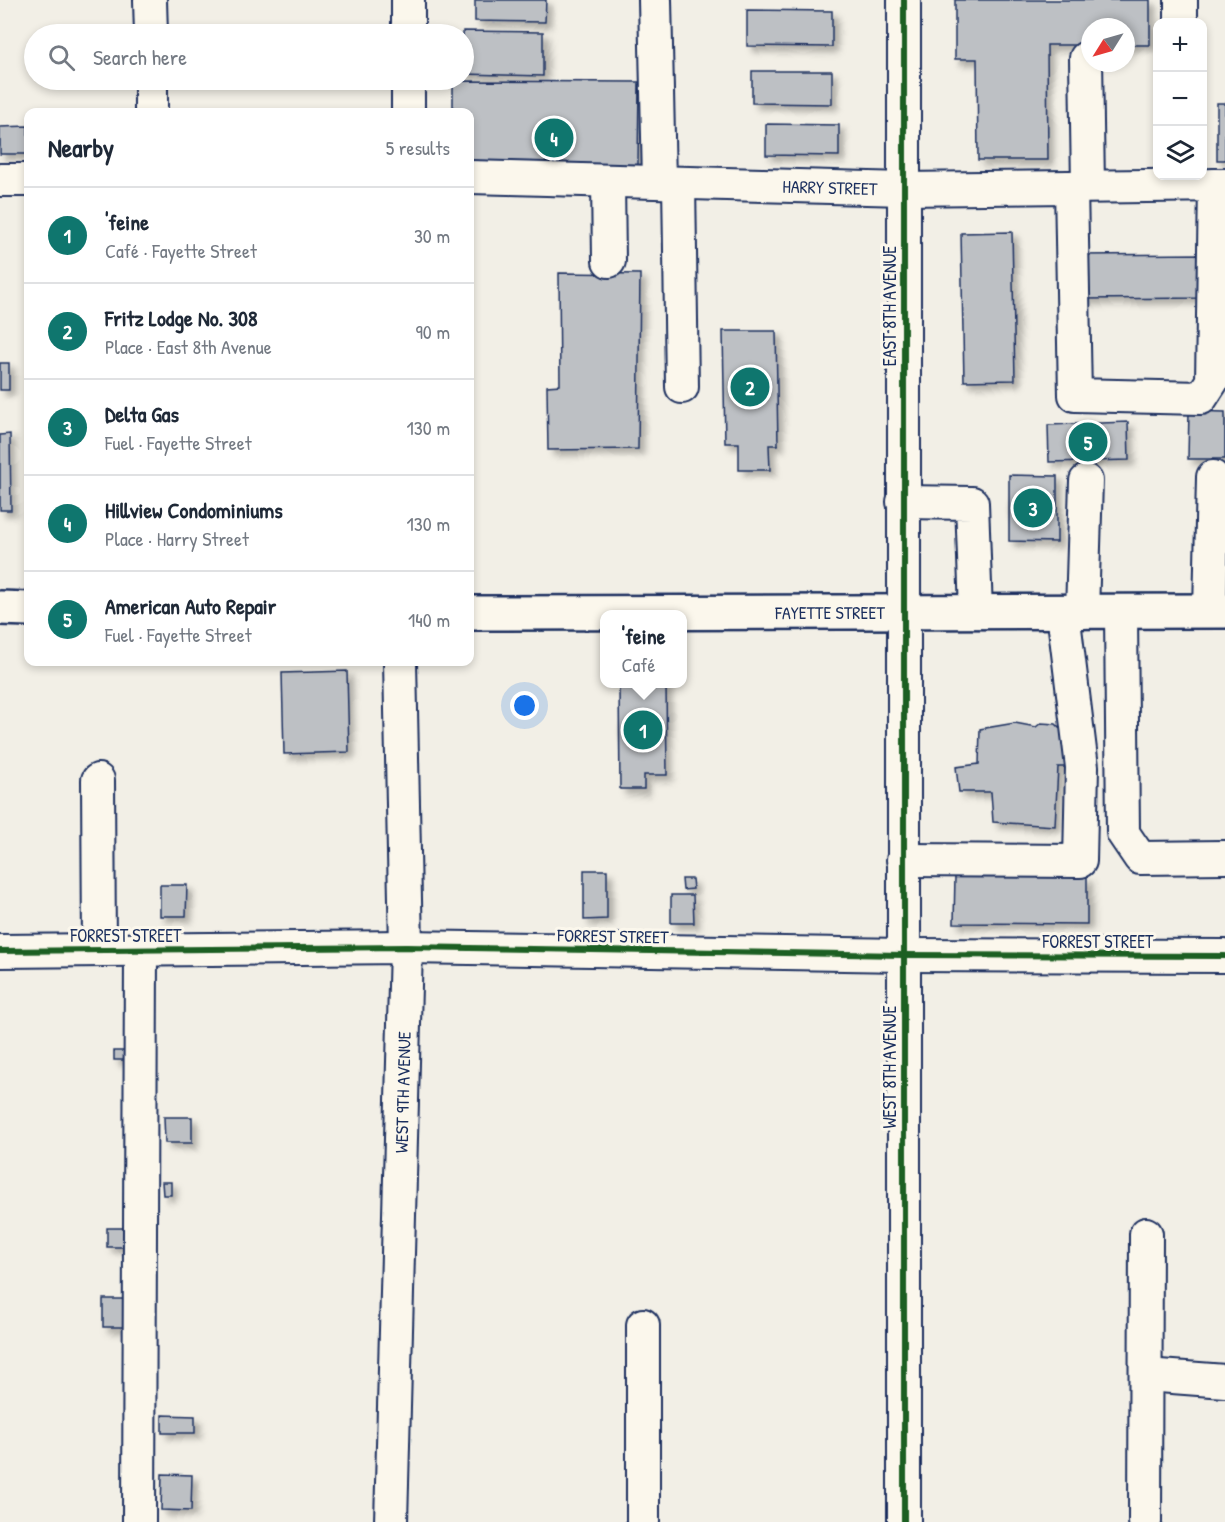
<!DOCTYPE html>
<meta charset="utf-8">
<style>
body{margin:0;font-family:"Patrick Hand",sans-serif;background:#f6f6f7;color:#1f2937}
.controls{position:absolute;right:18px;top:18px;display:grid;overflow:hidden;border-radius:12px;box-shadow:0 3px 9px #0003}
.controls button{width:54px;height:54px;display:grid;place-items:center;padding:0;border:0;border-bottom:2px solid #e0e1e3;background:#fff;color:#1f2937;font:30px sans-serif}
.compass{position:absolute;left:1081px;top:18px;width:54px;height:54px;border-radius:50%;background:#fff;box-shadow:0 3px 9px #0003;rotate:233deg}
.you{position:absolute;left:525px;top:706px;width:21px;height:21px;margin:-15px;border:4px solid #fff;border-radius:50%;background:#1a73e8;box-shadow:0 0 0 9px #1a73e833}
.badge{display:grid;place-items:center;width:39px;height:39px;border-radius:50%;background:#0f766e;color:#fff;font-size:20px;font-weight:700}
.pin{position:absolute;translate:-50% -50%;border:3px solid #fff;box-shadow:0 2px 6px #0006}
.popup{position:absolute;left:600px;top:610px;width:87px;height:78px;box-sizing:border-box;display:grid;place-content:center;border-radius:12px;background:#fff;filter:drop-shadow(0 2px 4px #0005);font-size:20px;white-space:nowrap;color:#747a83}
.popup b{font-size:22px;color:#1f2937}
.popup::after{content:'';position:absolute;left:50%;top:100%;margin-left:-12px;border:12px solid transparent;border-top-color:#fff}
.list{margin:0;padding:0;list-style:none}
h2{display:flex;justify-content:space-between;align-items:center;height:78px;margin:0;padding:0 24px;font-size:26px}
h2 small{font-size:20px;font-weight:400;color:#747a83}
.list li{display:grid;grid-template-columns:39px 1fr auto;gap:18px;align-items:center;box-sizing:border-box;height:96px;padding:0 24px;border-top:2px solid #e0e1e3}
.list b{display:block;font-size:22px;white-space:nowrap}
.list p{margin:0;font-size:20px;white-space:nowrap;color:#747a83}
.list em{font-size:20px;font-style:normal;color:#747a83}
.icon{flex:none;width:33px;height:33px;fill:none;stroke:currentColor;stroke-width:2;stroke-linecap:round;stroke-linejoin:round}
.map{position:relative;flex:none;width:1225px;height:1522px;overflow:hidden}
.search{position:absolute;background:#fff;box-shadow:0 3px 9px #0003;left:24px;top:24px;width:450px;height:66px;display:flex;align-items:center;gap:15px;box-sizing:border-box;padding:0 21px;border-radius:33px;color:#747a83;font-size:22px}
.panel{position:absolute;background:#fff;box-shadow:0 3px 9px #0003;left:24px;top:108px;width:450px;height:558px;border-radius:12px}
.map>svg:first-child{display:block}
.building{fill:#bdc0c4;stroke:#1b2f5e;stroke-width:1.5;filter:url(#shadow)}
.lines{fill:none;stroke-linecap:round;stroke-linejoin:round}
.minor-casing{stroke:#1b2f5e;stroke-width:36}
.major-casing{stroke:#1b2f5e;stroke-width:38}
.minor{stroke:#fbf7ec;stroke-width:32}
.major{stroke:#fbf7ec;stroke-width:33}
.cycleway-casing{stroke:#fbf7ec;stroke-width:10}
.cycleway{stroke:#1b5e20;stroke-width:6}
.labels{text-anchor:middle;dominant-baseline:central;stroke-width:6;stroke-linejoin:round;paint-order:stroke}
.street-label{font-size:18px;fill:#1b2f5e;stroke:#fbf7ec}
</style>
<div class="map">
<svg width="1225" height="1522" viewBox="0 0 1225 1522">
<defs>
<filter id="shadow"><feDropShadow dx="5.5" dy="5.5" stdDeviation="3" flood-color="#0004"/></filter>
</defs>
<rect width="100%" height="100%" fill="#f2efe6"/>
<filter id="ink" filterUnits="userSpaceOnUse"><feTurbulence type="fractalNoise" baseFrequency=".0167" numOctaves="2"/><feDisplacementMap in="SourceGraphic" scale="12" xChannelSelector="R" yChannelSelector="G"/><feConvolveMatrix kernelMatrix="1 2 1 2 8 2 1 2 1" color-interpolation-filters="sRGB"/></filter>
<g filter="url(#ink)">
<!-- building -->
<g class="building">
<polygon points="475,0 546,0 545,22 475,21"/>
<polygon points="955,0 1150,0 1150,45 1126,45 1126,27 1090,27 1090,45 1047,45 1048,160 978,160 977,59 955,59"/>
<polygon points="747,10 832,11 832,47 747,46"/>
<polygon points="463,31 543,32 543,76 464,74"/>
<polygon points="752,71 832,71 832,104 752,103"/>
<polygon points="453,81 639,82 638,165 470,163 470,112 453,112"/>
<rect x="1217" y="103" width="8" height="57"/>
<polygon points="766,124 839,125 839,156 766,155"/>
<polygon points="28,126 28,154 0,154 0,127"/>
<polygon points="1012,232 1015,380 964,381 961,233"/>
<polygon points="1205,254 1206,298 1080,299 1079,255"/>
<polygon points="559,273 640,274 638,449 548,450 547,386 560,385"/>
<polygon points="723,331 776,331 778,445 769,445 770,470 739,470 739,443 725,443"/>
<rect x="0" y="363" width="9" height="27"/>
<polygon points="1189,411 1225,412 1225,459 1188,459"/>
<polygon points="1128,422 1129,460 1049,462 1048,425"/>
<polygon points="10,434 11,510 0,510 0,435"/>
<polygon points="1009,475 1057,476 1057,542 1009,541"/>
<polygon points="347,671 349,752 284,754 282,673"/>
<polygon points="666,684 667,775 644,775 644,789 620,789 619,685"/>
<polygon points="1015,723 1036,727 1041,723 1056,724 1065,733 1072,756 1066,767 1058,767 1055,826 993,822 991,792 959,792 956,767 979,764 980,729"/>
<polygon points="584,870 607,870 607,919 584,920"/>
<polygon points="955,876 1087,877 1087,924 954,923"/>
<polygon points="682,879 692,879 693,889 683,890"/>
<polygon points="160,885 187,885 186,916 160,916"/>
<polygon points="671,895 693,895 694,923 671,923"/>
<polygon points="114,1051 129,1051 130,1060 114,1060"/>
<polygon points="164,1117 192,1117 192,1143 165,1143"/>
<polygon points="162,1182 171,1182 171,1195 163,1195"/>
<polygon points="107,1228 133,1228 132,1247 107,1247"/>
<rect x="103" y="1299" width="29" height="28"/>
<polygon points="162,1415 195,1416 195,1433 162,1433"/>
<polygon points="162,1474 192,1475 191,1511 161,1510"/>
</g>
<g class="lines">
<defs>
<g id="minor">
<polyline points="150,0 151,34"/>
<polyline points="655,0 659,182"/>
<polyline points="904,0 904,1522"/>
<polyline points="1181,0 1181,22"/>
<polyline points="408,34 408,0"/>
<polyline points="1086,58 1088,186"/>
<polyline points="151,80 151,112"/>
<polyline points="408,112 408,80"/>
<path id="s1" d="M470,177l434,12 321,-4"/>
<polyline points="0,180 28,180"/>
<polyline points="608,181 609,261"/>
<polyline points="679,183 682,387"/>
<polyline points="1071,187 1075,395 1201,398 1212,381 1215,185"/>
<polyline points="903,502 972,503 976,612"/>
<polyline points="1210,611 1213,477"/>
<polyline points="1082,612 1086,481"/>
<polyline points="1121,612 1123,833 1140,858 1225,857"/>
<polyline points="98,780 99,950"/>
<polyline points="903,860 1080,861 1082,767 1063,612"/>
<polyline points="0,951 406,947 903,955 1225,956"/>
<polyline points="1146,1375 1225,1381"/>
<polyline points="139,1522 141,949"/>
<path id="s2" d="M391,1522l15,-575 -6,-285"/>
<polyline points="643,1522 643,1325"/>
<polyline points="1145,1522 1146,1234"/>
</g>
<g id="major">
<polyline points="0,608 28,609"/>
<path id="s3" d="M470,613l755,-2"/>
</g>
</defs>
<!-- minor casing -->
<use href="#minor" class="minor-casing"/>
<!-- major casing -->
<use href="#major" class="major-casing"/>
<!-- minor -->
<use href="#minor" class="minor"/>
<!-- major -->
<use href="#major" class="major"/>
<defs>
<g id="cycleway">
<polyline points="904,0 904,1522"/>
<polyline points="0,951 406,947 903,955 1225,956"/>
</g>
</defs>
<!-- cycleway casing -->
<use href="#cycleway" class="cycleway-casing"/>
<!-- cycleway -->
<use href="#cycleway" class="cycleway"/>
</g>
</g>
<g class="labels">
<!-- street labels -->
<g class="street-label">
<text stroke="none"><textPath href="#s1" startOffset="360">HARRY STREET</textPath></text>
<text transform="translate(889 306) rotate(-90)">EAST 8TH AVENUE</text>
<text stroke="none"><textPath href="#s3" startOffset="360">FAYETTE STREET</textPath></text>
<text x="126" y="935">FORREST STREET</text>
<text transform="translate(613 936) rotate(1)">FORREST STREET</text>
<text x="1098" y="941">FORREST STREET</text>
<text transform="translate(889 1067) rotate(-90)">WEST 8TH AVENUE</text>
<text stroke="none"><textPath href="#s2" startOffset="430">WEST 9TH AVENUE</textPath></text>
</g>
</g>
</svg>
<div class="controls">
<button>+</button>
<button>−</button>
<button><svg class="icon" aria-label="layers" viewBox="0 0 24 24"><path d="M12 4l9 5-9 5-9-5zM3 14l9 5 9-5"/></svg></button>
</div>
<svg class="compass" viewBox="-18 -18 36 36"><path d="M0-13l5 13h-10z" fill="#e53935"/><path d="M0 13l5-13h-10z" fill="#747a83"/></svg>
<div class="you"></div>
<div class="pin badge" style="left:643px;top:730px">1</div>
<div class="popup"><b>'feine</b>Café</div>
<div class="pin badge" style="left:750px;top:387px">2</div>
<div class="pin badge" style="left:1033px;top:508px">3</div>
<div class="pin badge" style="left:554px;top:138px">4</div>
<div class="pin badge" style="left:1088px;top:442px">5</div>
<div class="search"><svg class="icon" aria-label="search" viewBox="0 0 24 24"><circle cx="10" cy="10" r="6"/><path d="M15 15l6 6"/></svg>Search here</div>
<section class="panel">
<h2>Nearby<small>5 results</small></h2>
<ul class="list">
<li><span class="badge">1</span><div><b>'feine</b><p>Café · Fayette Street</p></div><em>30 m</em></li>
<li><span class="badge">2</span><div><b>Fritz Lodge No. 308</b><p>Place · East 8th Avenue</p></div><em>90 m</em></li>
<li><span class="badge">3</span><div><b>Delta Gas</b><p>Fuel · Fayette Street</p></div><em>130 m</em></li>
<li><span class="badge">4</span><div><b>Hillview Condominiums</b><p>Place · Harry Street</p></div><em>130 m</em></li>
<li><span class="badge">5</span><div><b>American Auto Repair</b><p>Fuel · Fayette Street</p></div><em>140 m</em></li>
</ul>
</section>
</div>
